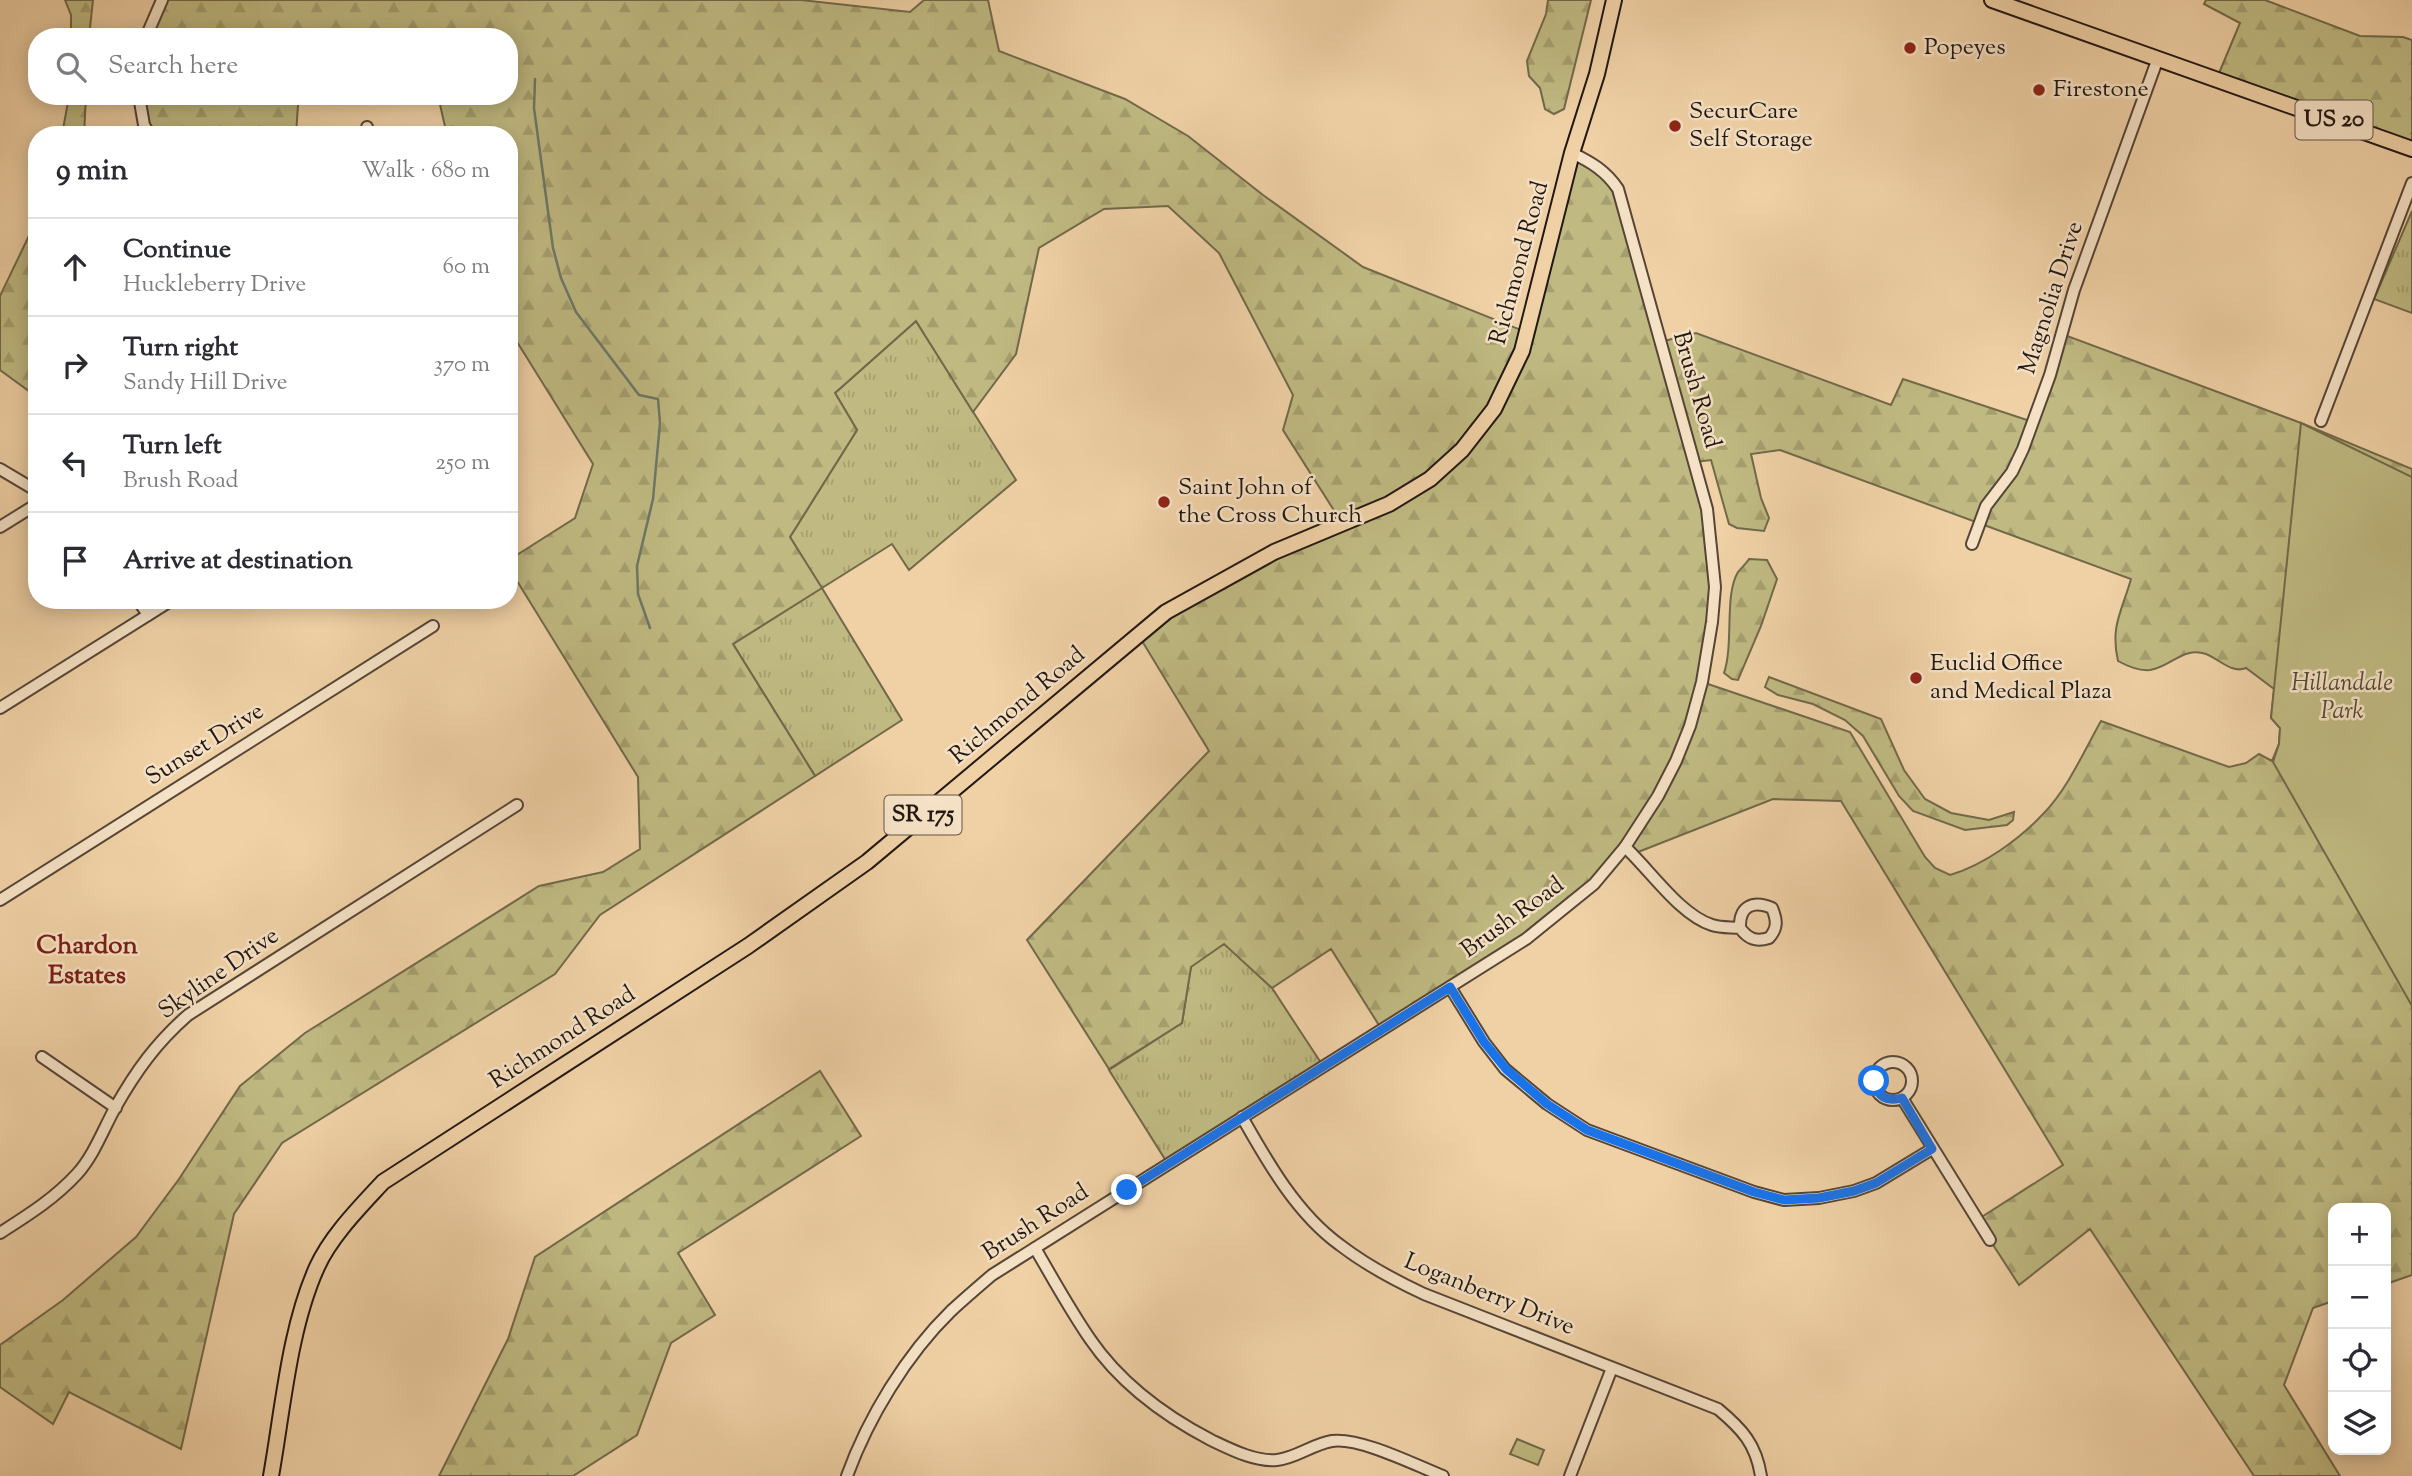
<!DOCTYPE html>
<meta charset="utf-8">
<style>
body{margin:0;font-family:"Sorts Mill Goudy",serif;background:#f7f7f7;color:#2b2b33}
.controls{position:absolute;right:21px;bottom:21px;display:grid;overflow:hidden;border-radius:14px;box-shadow:0 4px 18px #0003}
.controls button{width:63px;height:63px;display:grid;place-items:center;padding:0;border:0;border-bottom:2px solid #e1e1e2;background:#fff;color:#2b2b33;font:35px sans-serif}
.stop{position:absolute;width:21px;height:21px;margin:-16px;border:5px solid #1a73e8;border-radius:50%;background:#fff}
.stop.end{background:#1a73e8;border-color:#fff;box-shadow:0 2px 7px #0008}
.list{margin:0;padding:0;list-style:none}
h2{display:flex;justify-content:space-between;align-items:center;height:91px;margin:0;padding:0 28px;font-size:30px}
h2 small{font-size:23px;font-weight:400;color:#7c7c81}
.list li{display:grid;grid-template-columns:46px 1fr auto;gap:21px;align-items:center;box-sizing:border-box;height:98px;padding:0 28px;border-top:2px solid #e1e1e2}
.list b{display:block;font-size:26px;white-space:nowrap}
.list p{margin:0;font-size:23px;white-space:nowrap;color:#7c7c81}
.list em{font-size:23px;font-style:normal;color:#7c7c81}
.icon{flex:none;width:38px;height:38px;fill:none;stroke:currentColor;stroke-width:2;stroke-linecap:round;stroke-linejoin:round}
.map{position:relative;flex:none;width:2412px;height:1476px;overflow:hidden}
.search{position:absolute;background:#fff;box-shadow:0 4px 18px #0003;left:28px;top:28px;width:490px;height:77px;display:flex;align-items:center;gap:18px;box-sizing:border-box;padding:0 24px;border-radius:28px;color:#7c7c81;font-size:26px}
.panel{position:absolute;background:#fff;box-shadow:0 4px 18px #0003;left:28px;top:126px;width:490px;height:483px;border-radius:28px}
.map>svg:first-child{display:block}
.grass{fill:url(#grass-tufts);stroke:#71694a;stroke-width:2}
.forest{fill:url(#forest-firs);stroke:#71694a;stroke-width:2;fill-rule:evenodd}
.park{fill:#c0ba82;stroke:#71694a;stroke-width:2}
.lines{fill:none;stroke-linecap:round;stroke-linejoin:round}
.stream{stroke:#6b7868;stroke-width:2.5}
.minor-casing{stroke:#564637;stroke-width:14}
.major-casing{stroke:#221812;stroke-width:18}
.minor{stroke:#f5e1c5;stroke-width:10}
.major{stroke:#f0d1a6;stroke-width:14}
.route{stroke:#1a73e8;stroke-width:9}
.poi-dot{fill:#8f2418;stroke:#f5e1c5;stroke-width:2.5}
.labels{text-anchor:middle;dominant-baseline:central;stroke-width:5;stroke-linejoin:round;paint-order:stroke}
.shield{fill:#f5e1c5;stroke:#615448;stroke-width:2}
.shield-label{font-size:23px;font-weight:bold;fill:#221812}
.poi-label{font-size:24px;fill:#221812;stroke:#f5e1c5;text-anchor:start}
.street-label{font-size:24px;fill:#221812;stroke:#f5e1c5}
.park-label{font-size:24px;font-style:italic;fill:#514934;stroke:#f5e1c5}
.neighbourhood-label{font-size:26px;font-weight:bold;fill:#7a1f14;stroke:#f5e1c5}
</style>
<div class="map">
<svg width="2412" height="1476" viewBox="0 0 2412 1476">
<defs>
<pattern id="grass-tufts" width="24" height="20" patternUnits="userSpaceOnUse" patternTransform="scale(1.75)"><rect width="24" height="20" fill="#c0ba82"/><path d="M3 7l-1-3M5 7V3M7 7l1-3M15 17l-1-3M17 17v-4M19 17l1-3" fill="none" stroke="#a59f6f"/></pattern>
<pattern id="forest-firs" width="22" height="20" patternUnits="userSpaceOnUse" patternTransform="scale(1.75)"><rect width="22" height="20" fill="#c0ba82"/><path d="M5 1l3.5 6h-7zM16 11l3.5 6h-7z" fill="#a59f6f"/></pattern>
</defs>
<rect width="100%" height="100%" fill="#f0d1a6"/>
<filter id="stains"><feTurbulence type="fractalNoise" baseFrequency=".00286" numOctaves="4"/><feColorMatrix values="0 0 0 0 .2 0 0 0 0 .09 0 0 0 0 .02 0 0 0 .5 -.17"/></filter>
<radialGradient id="worn" r=".72"><stop offset=".6" stop-color="#630" stop-opacity="0"/><stop offset="1" stop-color="#630" stop-opacity=".3"/></radialGradient>
<!-- grass -->
<g class="grass">
<polygon points="2412,211 2412,313 2374,299"/>
<polygon points="916,321 1016,480 909,570 892,544 822,588 902,720 815,776 733,644 821,588 790,537 857,430 835,393"/>
<polygon points="1224,943 1272,988 1323,1066 1168,1164 1109,1070 1182,1023 1191,966"/>
</g>
<!-- forest -->
<g class="forest">
<polygon points="65,0 93,0 89,37 71,37 71,15"/>
<path d="M162,0h639l109,12 14,-12h64l11,51 126,48 63,37 75,59 100,72 163,65 46,-179 38,25 50,164 36,-9 195,72 12,-26 130,43 29,-88 239,89 111,46v806l-26,9v-76h-53v93l-20,7 -29,77 56,91h-86l-164,-247 -71,56 -42,-65 86,-55 -222,-364 -68,-2 -140,55 -8,-7 -59,63 -184,120 -51,-81 -59,39 -48,-44 -33,23 -9,56 -73,46 -82,-129 182,-189 -70,-115 23,-19 180,-94 -59,-93 10,-35 -74,-142 -51,-47 -64,3 -65,39 -23,106 -43,58 -57,-91 -81,72 22,37 -67,107 32,51 -89,56 82,132 -215,139 -45,59 -273,169 -48,71 -53,235 -112,-57 -16,32 -53,-37v-42l63,-45 73,-63 43,-58 61,-93 65,-53 234,-147 64,-14 37,-23 -2,-72 -129,-209v-8l66,-42 18,-54 -84,-135v-194h-62l-9,-39h71v-59h-363zM1780,450l351,129c-9,32 -21,47 -13,82 9,5 21,10 32,9 20,-3 34,-24 56,-16 13,5 26,20 40,14l28,21 -3,29 9,10 -1,16 -7,17 -13,-7 -13,9 -17,4 -128,-46c-17,30 -33,67 -57,92 -24,26 -60,52 -94,62l-15,-7 -10,-11 -75,-125 -148,-50 13,-95 -20,-125 16,-2 18,64 8,4 27,3 5,-13 -8,-20 -10,-44z"/>
<polygon points="1548,0 1591,0 1564,109 1554,114 1545,109 1540,88 1529,76 1527,61 1546,14"/>
<polygon points="2206,0 2265,0 2360,36 2403,37 2412,40 2412,149 2217,78 2240,23 2204,4"/>
<polygon points="69,96 86,96 84,135 62,135"/>
<polygon points="139,96 302,96 298,105 296,135 150,135"/>
<polygon points="37,219 37,397 0,370 0,296"/>
<path d="M1749,559l18,1 10,19 -16,47 -23,54 -6,-1 -8,-6c10,-29 0,-78 14,-101 3,-4 8,-8 11,-13z"/>
<polygon points="1769,677 1881,719 1904,770 1925,799 1951,813 1989,820 2014,812 2013,820 2007,825 1965,830 1913,811 1899,796 1863,736 1845,720 1813,704 1778,695 1765,687"/>
<polygon points="820,1071 861,1136 678,1253 715,1315 671,1343 637,1435 573,1476 439,1476 508,1339 535,1257"/>
</g>
<!-- park -->
<g class="park">
<polygon points="2301,423 2412,477 2412,1006 2273,762 2279,744 2280,728 2271,718"/>
<polygon points="1517,1439 1544,1450 1538,1465 1510,1454"/>
</g>
<g class="lines">
<!-- stream -->
<polyline class="stream" points="535,79 534,108 553,248 561,278 576,312 639,395 658,399 660,423 653,499 637,566 638,594 650,628"/>
<defs>
<g id="minor">
<polyline points="146,37 162,0"/>
<polyline points="139,96 144,125 150,135"/>
<polyline points="367,135 367,127"/>
<polyline points="2321,421 2412,183"/>
<polyline points="0,469 37,491"/>
<polyline points="0,527 37,504"/>
<polyline points="1972,544 1986,506 2012,472 2023,449 2050,375 2074,290 2158,58"/>
<polyline points="138,600 148,615"/>
<polyline points="0,708 172,600"/>
<path d="M1625,847c25,23 55,68 87,78 9,3 19,2 28,3 8,11 16,14 29,10 9,-10 8,-18 3,-30 -19,-8 -33,-2 -32,20"/>
<polyline points="0,900 433,626"/>
<polyline points="1450,987 1484,1042 1505,1069 1547,1104 1587,1130 1754,1192 1784,1200 1819,1198 1854,1191 1876,1183 1932,1149"/>
<polyline points="42,1057 116,1108"/>
<circle cx="1893" cy="1081" r="19"/>
<polyline points="1902,1098 1990,1240"/>
<path d="M1242,1117c26,46 55,97 98,128 26,20 54,35 84,49l294,115c24,20 38,35 43,67"/>
<path d="M0,1233c28,-18 54,-34 77,-59 17,-19 26,-44 38,-66 21,-37 41,-65 73,-93l329,-210"/>
<path d="M1035,1248c18,31 35,62 55,91 30,44 75,77 121,101 19,9 44,22 66,20 19,-2 36,-16 55,-19 28,-4 83,24 111,35"/>
<path d="M847,1476c21,-58 59,-121 104,-165 13,-12 27,-24 41,-36l534,-336 68,-55 31,-37 33,-51 18,-35 14,-35 12,-44 10,-60 3,-35 -8,-78 -89,-320c-12,-18 -27,-27 -46,-36"/>
<polyline points="1570,1476 1612,1368"/>
</g>
<g id="major">
<polyline points="1992,0 2412,149"/>
<path d="M271,1476c12,-67 18,-147 46,-209 14,-31 43,-60 66,-85l365,-236 119,-84 299,-250 108,-60 115,-48 41,-25 32,-29 32,-41 28,-58 50,-198 25,-79 17,-74"/>
</g>
</defs>
<!-- minor casing -->
<use href="#minor" class="minor-casing"/>
<!-- major casing -->
<use href="#major" class="major-casing"/>
<!-- minor -->
<use href="#minor" class="minor"/>
<!-- major -->
<use href="#major" class="major"/>
</g>
<g class="lines">
<!-- route -->
<path class="route" d="M1127,1190l323,-203 34,55 22,27 41,35 40,26 167,62 30,8 35,-2 35,-7 22,-8 56,-34 -30,-51c-15,4 -25,-1 -28,-17"/>
</g>
<!-- markers -->
<g class="poi-dot">
<circle cx="1910" cy="48" r="7"/>
<circle cx="2039" cy="90" r="7"/>
<circle cx="1675" cy="126" r="7"/>
<circle cx="1164" cy="502" r="7"/>
<circle cx="1916" cy="678" r="7"/>
</g>
<g class="labels">
<!-- shield labels -->
<g class="shield">
<rect x="2295.5" y="100.5" width="77" height="39" rx="5"/>
<rect x="884.5" y="795.5" width="77" height="39" rx="5"/>
</g>
<g class="shield-label">
<text x="2334" y="120">US 20</text>
<text x="923" y="815">SR 175</text>
</g>
<!-- poi labels -->
<g class="poi-label">
<text x="1924" y="48">Popeyes</text>
<text x="2053" y="90">Firestone</text>
<text x="1689" y="112">SecurCare<tspan x="1689" dy="28">Self Storage</tspan></text>
<text x="1178" y="488">Saint John of<tspan x="1178" dy="28">the Cross Church</tspan></text>
<text x="1930" y="664">Euclid Office<tspan x="1930" dy="28">and Medical Plaza</tspan></text>
</g>
<!-- street labels -->
<g class="street-label">
<text transform="translate(1520 263) rotate(-75)">Richmond Road</text>
<text transform="translate(2052 298) rotate(-72)">Magnolia Drive</text>
<text transform="translate(1696 390) rotate(74)">Brush Road</text>
<text transform="translate(1018 706) rotate(-40)">Richmond Road</text>
<text transform="translate(205 745) rotate(-32)">Sunset Drive</text>
<text transform="translate(1513 918) rotate(-36)">Brush Road</text>
<text transform="translate(219 974) rotate(-35)">Skyline Drive</text>
<text transform="translate(563 1038) rotate(-33)">Richmond Road</text>
<text transform="translate(1036 1223) rotate(-33)">Brush Road</text>
<text transform="translate(1489 1295) rotate(22)">Loganberry Drive</text>
</g>
<!-- park labels -->
<g class="park-label">
<text x="2342" y="684">Hillandale<tspan x="2342" dy="28">Park</tspan></text>
</g>
<!-- neighbourhood labels -->
<g class="neighbourhood-label">
<text x="87" y="946">Chardon<tspan x="87" dy="30">Estates</tspan></text>
</g>
</g>
<rect width="100%" height="100%" filter="url(#stains)"/>
<rect width="100%" height="100%" fill="url(#worn)"/>
</svg>
<div class="controls">
<button>+</button>
<button>−</button>
<button><svg class="icon" aria-label="locate" viewBox="0 0 24 24"><circle cx="12" cy="12" r="6"/><path d="M12 2v4M12 18v4M2 12h4M18 12h4"/></svg></button>
<button><svg class="icon" aria-label="layers" viewBox="0 0 24 24"><path d="M12 4l9 5-9 5-9-5zM3 14l9 5 9-5"/></svg></button>
</div>
<div class="stop" style="left:1874px;top:1081px"></div>
<div class="stop end" style="left:1127px;top:1190px"></div>
<div class="search"><svg class="icon" aria-label="search" viewBox="0 0 24 24"><circle cx="10" cy="10" r="6"/><path d="M15 15l6 6"/></svg>Search here</div>
<section class="panel">
<h2>9 min<small>Walk · 680 m</small></h2>
<ul class="list">
<li><svg class="icon" aria-label="ahead" viewBox="0 0 24 24"><path d="M12 20V5M6 11l6-6 6 6"/></svg><div><b>Continue</b><p>Huckleberry Drive</p></div><em>60 m</em></li>
<li><svg class="icon" aria-label="right" viewBox="0 0 24 24"><path d="M7 20v-9h11M14 6l5 5-5 5"/></svg><div><b>Turn right</b><p>Sandy Hill Drive</p></div><em>370 m</em></li>
<li><svg class="icon" aria-label="left" viewBox="0 0 24 24"><path d="M17 20v-9H6M10 6l-5 5 5 5"/></svg><div><b>Turn left</b><p>Brush Road</p></div><em>250 m</em></li>
<li><svg class="icon" aria-label="arrive" viewBox="0 0 24 24"><path d="M6 21V4h12l-3 4 3 4H6"/></svg><div><b>Arrive at destination</b></div></li>
</ul>
</section>
</div>
